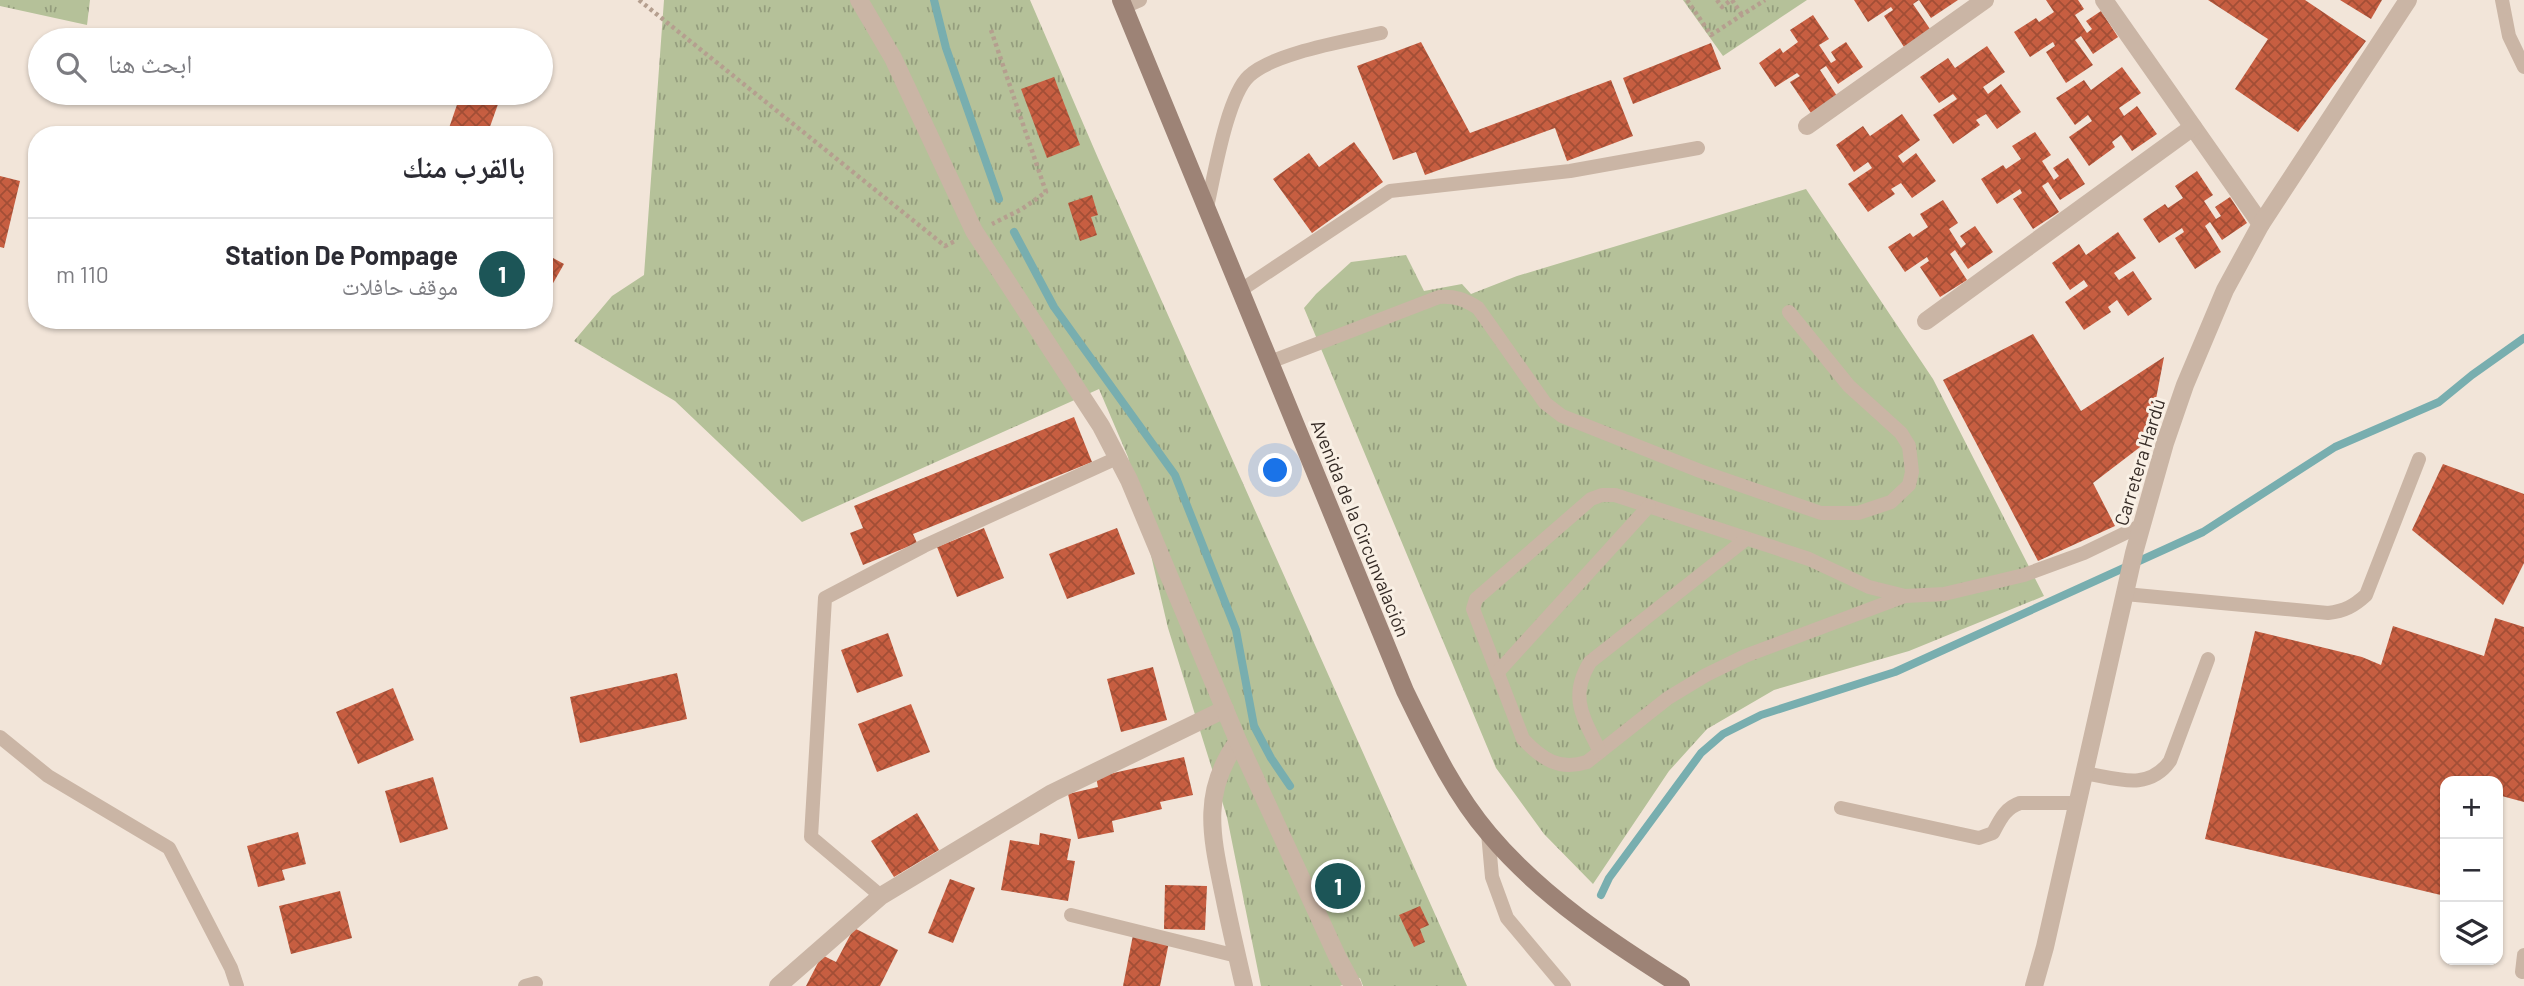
<!DOCTYPE html>
<html lang="ar">
<meta charset="utf-8">
<style>
body{margin:0;font-family:Barlow,"Noto Naskh Arabic",sans-serif;background:#f2f2f3;color:#2b2b33;direction:rtl}
.controls{position:absolute;right:21px;bottom:21px;display:grid;overflow:hidden;border-radius:14px;box-shadow:0 2px 5px #0004}
.controls button{width:63px;height:63px;display:grid;place-items:center;padding:0;border:0;border-bottom:2px solid #e1e1e2;background:#fff;color:#2b2b33;font:35px sans-serif}
.you{position:absolute;left:1276px;top:471px;width:24px;height:24px;margin:-18px;border:5px solid #fff;border-radius:50%;background:#1a73e8;box-shadow:0 0 0 10px #1a73e833}
.badge{display:grid;place-items:center;width:46px;height:46px;border-radius:50%;background:#1c5557;color:#fff;font-size:23px;font-weight:700}
.pin{position:absolute;translate:-50% -50%;border:4px solid #fff;box-shadow:0 2px 7px #0006}
.list{margin:0;padding:0;list-style:none}
h2{display:flex;justify-content:space-between;align-items:center;height:91px;margin:0;padding:0 28px;font-size:30px}
h2 small{font-size:23px;font-weight:400;color:#7c7c81}
.list li{display:grid;grid-template-columns:46px 1fr auto;gap:21px;align-items:center;box-sizing:border-box;height:112px;padding:0 28px;border-top:2px solid #e1e1e2}
.list b{display:block;font-size:26px;white-space:nowrap}
.list p{margin:0;font-size:23px;white-space:nowrap;color:#7c7c81}
.list em{font-size:23px;font-style:normal;color:#7c7c81}
.icon{flex:none;width:38px;height:38px;fill:none;stroke:currentColor;stroke-width:2;stroke-linecap:round;stroke-linejoin:round}
.map{position:relative;flex:none;width:2524px;height:986px;overflow:hidden;direction:ltr}
.search{position:absolute;background:#fff;box-shadow:0 2px 5px #0004;left:28px;top:28px;width:525px;height:77px;display:flex;align-items:center;gap:18px;box-sizing:border-box;padding:0 24px;border-radius:38px;color:#7c7c81;font-size:26px}
.panel{position:absolute;background:#fff;box-shadow:0 2px 5px #0004;left:28px;top:126px;width:525px;height:203px;border-radius:28px;direction:rtl}
.map>svg:first-child{display:block}
.grass{fill:url(#grass-tufts)}
.lines{fill:none;stroke-linecap:round;stroke-linejoin:round}
.stream{stroke:#78aeaf;stroke-width:8}
.building{fill:url(#building-cross-hatch)}
.path{stroke:#b59f8f;stroke-width:4.5;stroke-dasharray:3.5 3.5;stroke-linecap:butt}
.service{stroke:#cab5a5;stroke-width:14}
.minor{stroke:#cab5a5;stroke-width:18}
.tertiary{stroke:#cab5a5;stroke-width:18}
.secondary{stroke:#9d8376;stroke-width:18}
.labels{text-anchor:middle;dominant-baseline:central;stroke-width:6;stroke-linejoin:round;paint-order:stroke}
.street-label{font-size:19px;fill:#352b26;stroke:#f9f0e5}
</style>
<div class="map">
<svg width="2524" height="986" viewBox="0 0 2524 986">
<defs>
<pattern id="grass-tufts" width="24" height="20" patternUnits="userSpaceOnUse" patternTransform="scale(1.75)"><rect width="24" height="20" fill="#b5c199"/><path d="M3 7l-1-3M5 7V3M7 7l1-3M15 17l-1-3M17 17v-4M19 17l1-3" fill="none" stroke="#949d7d"/></pattern>
<pattern id="building-cross-hatch" width="8" height="8" patternUnits="userSpaceOnUse" patternTransform="scale(1.75)"><rect width="8" height="8" fill="#c75e41"/><path d="M0 0l8 8M0 8l8-8" fill="none" stroke="#a24e36"/></pattern>
</defs>
<rect width="100%" height="100%" fill="#f2e5d9"/>
<!-- grass -->
<g class="grass">
<polygon points="0,0 90,0 87,25 0,6"/>
<polygon points="664,0 1030,0 1098,158 1467,986 1363,986 1360,978 1340,986 1261,986 1227,817 1168,628 1128,457 1099,389 802,522 675,401 574,341 612,296 644,275"/>
<polygon points="1683,0 1807,0 1723,56"/>
<polygon points="1806,189 1933,379 2044,596 1909,651 1774,690 1707,729 1669,771 1593,884 1544,834 1496,768 1304,308 1316,294 1351,262 1406,255 1424,291 1462,284 1471,294 1517,276"/>
</g>
<g class="lines">
<!-- stream -->
<g class="stream">
<polyline points="934,0 946,48 999,199"/>
<polyline points="1014,232 1054,307 1175,475 1236,630 1254,726 1271,758 1290,786"/>
<polyline points="1601,895 1609,878 1701,753 1723,734 1761,715 1895,672 2203,532 2335,447 2439,402 2472,375 2524,338"/>
</g>
</g>
<!-- building -->
<g class="building">
<polygon points="1854,0 1958,0 1931,18 1919,0 1913,4 1930,29 1904,47 1884,16 1893,10 1891,7 1868,22"/>
<polygon points="2046,0 2078,0 2084,9 2075,15 2087,33 2092,29 2086,21 2101,11 2118,37 2093,54 2081,36 2075,40 2093,65 2066,83 2046,52 2055,46 2053,42 2030,57 2014,32 2036,18 2039,22 2054,12"/>
<polygon points="2208,0 2305,0 2366,41 2298,132 2235,89 2268,39"/>
<polygon points="2340,0 2382,0 2371,19"/>
<polygon points="1813,15 1829,39 1819,45 1831,63 1836,60 1831,52 1846,42 1863,67 1838,84 1826,66 1820,70 1837,96 1811,113 1790,82 1800,76 1797,73 1775,87 1759,63 1780,48 1783,53 1798,42 1790,30"/>
<polygon points="1421,42 1470,133 1611,80 1633,136 1567,161 1555,128 1425,175 1416,152 1393,160 1357,66"/>
<polygon points="1711,43 1721,69 1633,104 1623,78"/>
<polygon points="1987,46 2005,72 1983,87 1988,94 2001,84 2021,112 1997,129 1986,114 1976,120 1980,125 1953,144 1933,115 1957,99 1953,94 1939,103 1920,77 1948,58 1955,68"/>
<polygon points="2122,67 2141,93 2119,108 2124,116 2137,106 2157,134 2132,151 2121,135 2112,142 2115,147 2089,166 2069,137 2092,121 2088,115 2075,125 2056,98 2084,80 2091,90"/>
<polygon points="1054,77 1080,145 1047,158 1021,89"/>
<polygon points="461,93 502,93 487,135 461,135 448,131"/>
<polygon points="1902,114 1920,140 1898,156 1903,163 1916,153 1936,181 1912,198 1901,183 1891,189 1895,194 1868,212 1848,184 1872,168 1868,162 1854,172 1836,145 1863,126 1870,136"/>
<polygon points="2035,132 2051,155 2042,161 2054,180 2059,176 2053,168 2068,158 2085,184 2060,200 2048,182 2042,186 2059,212 2033,229 2013,199 2022,193 2020,189 1997,204 1981,179 2003,165 2006,169 2021,159 2012,146"/>
<polygon points="1354,142 1383,182 1312,233 1273,179 1309,153 1319,167"/>
<polygon points="2197,171 2213,195 2204,201 2216,219 2221,216 2215,207 2230,197 2247,223 2222,240 2210,222 2205,226 2221,252 2195,269 2175,238 2184,232 2182,228 2159,243 2143,219 2165,204 2168,208 2183,198 2175,186"/>
<polygon points="0,176 20,181 4,248 0,247"/>
<polygon points="1092,195 1098,215 1091,217 1097,235 1080,241 1068,203"/>
<polygon points="1943,200 1958,223 1949,229 1961,248 1966,244 1960,236 1975,226 1993,252 1968,269 1955,250 1950,254 1967,280 1940,297 1920,267 1929,261 1927,257 1905,272 1888,247 1910,233 1913,237 1928,227 1920,214"/>
<polygon points="2118,232 2136,258 2114,273 2119,280 2133,271 2152,299 2128,316 2117,300 2108,307 2111,312 2084,330 2065,302 2088,286 2084,280 2070,290 2052,263 2079,244 2086,255"/>
<polygon points="544,253 564,264 544,299"/>
<polygon points="2033,334 2081,411 2164,357 2148,441 2093,483 2115,526 2038,561 1943,380"/>
<polygon points="1074,417 1092,462 913,534 917,543 863,565 850,533 863,528 854,506"/>
<polygon points="2443,464 2524,494 2524,563 2503,605 2412,530"/>
<polygon points="984,528 1004,578 957,597 937,547"/>
<polygon points="1117,528 1135,574 1067,599 1049,554"/>
<polygon points="2495,618 2524,627 2524,802 2498,795 2498,781 2445,781 2445,896 2205,839 2255,631 2362,657 2381,665 2393,626 2484,656"/>
<polygon points="888,633 903,676 857,693 841,650"/>
<polygon points="1153,667 1167,720 1121,732 1107,679"/>
<polygon points="677,673 687,719 580,743 570,697"/>
<polygon points="393,688 414,740 358,764 336,712"/>
<polygon points="911,704 930,752 877,772 858,724"/>
<polygon points="1184,757 1193,795 1160,802 1162,809 1112,821 1114,832 1078,839 1068,794 1098,787 1096,777"/>
<polygon points="433,777 448,829 400,843 385,791"/>
<polygon points="917,813 939,850 894,877 871,841"/>
<polygon points="298,832 306,864 282,870 285,880 258,887 247,846"/>
<polygon points="1040,833 1071,839 1067,860 1075,861 1068,901 1001,890 1010,840 1039,845"/>
<polygon points="950,879 975,888 953,943 928,933"/>
<polygon points="1165,885 1207,886 1205,930 1164,929"/>
<polygon points="340,891 352,938 291,954 279,906"/>
<polygon points="1420,906 1429,925 1420,929 1425,942 1414,947 1399,915"/>
<polygon points="854,928 898,950 880,986 806,986 822,955 836,962"/>
<polygon points="1133,935 1169,942 1160,986 1123,986"/>
</g>
<g class="lines">
<!-- path -->
<g class="path">
<polyline points="639,0 945,246 955,241"/>
<polyline points="1687,0 1711,35 1765,0"/>
<polyline points="1717,0 1722,7 1731,0"/>
<polyline points="1732,0 1742,15"/>
<polyline points="991,30 1046,192 1022,209 992,224"/>
</g>
<!-- service -->
<g class="service">
<polyline points="2502,0 2509,36 2524,67"/>
<polyline points="1124,7 1140,0"/>
<path d="M1207,207c7,-30 20,-111 42,-131 24,-23 98,-35 132,-43"/>
<polyline points="1241,290 1390,191 1570,171 1698,148"/>
<path d="M1270,362l169,-65c16,-1 25,2 39,11l67,95 17,13 138,55 121,42h37l33,-11 18,-17 3,-13 -3,-26 -8,-13 -52,-47 -60,-74"/>
<path d="M2125,594l203,19c17,-2 26,-7 38,-18l53,-136"/>
<path d="M1905,596l-160,60 -39,19 -38,23 -81,64c-28,9 -45,-3 -64,-23l-50,-130 3,-10 115,-100 11,-4h13l194,64 60,28 36,9 39,-2 80,-19 60,-22 58,-28"/>
<polyline points="1497,673 1649,506"/>
<polyline points="0,737 48,776 169,848 231,968 237,986"/>
<path d="M1600,752c-16,-34 -32,-54 -10,-90l156,-123"/>
<path d="M2084,773c32,5 64,19 86,-12l38,-102"/>
<path d="M1841,808l138,30 14,-5c7,-13 12,-25 27,-30h57"/>
<polyline points="1488,833 1492,877 1507,918 1564,986"/>
<polyline points="881,896 811,837 825,598 924,546 1117,458"/>
<polyline points="1071,915 1237,956"/>
<polyline points="2522,972 2524,955"/>
<polyline points="525,986 536,983"/>
</g>
<!-- minor -->
<g class="minor">
<polyline points="2104,0 2261,224"/>
<polyline points="1807,126 1985,0"/>
<polyline points="1926,321 2193,127"/>
<path d="M1238,741c-38,52 -26,97 -14,155 6,30 13,60 20,90"/>
<polyline points="778,986 881,896 1052,793 1225,709"/>
<polyline points="2034,986 2045,947 2134,553 2165,443 2185,385 2225,290 2261,224 2408,0"/>
</g>
<!-- tertiary -->
<polyline class="tertiary" points="859,0 893,58 974,231 1101,426 1129,480 1238,741 1337,956 1353,986"/>
<!-- secondary -->
<path class="secondary" d="M1121,0l284,691c24,49 48,101 84,143 53,63 122,108 192,152"/>
</g>
<g class="labels">
<!-- street labels -->
<g class="street-label">
<text transform="translate(2139 462) rotate(-73)">Carretera Hardú</text>
<text transform="translate(1361 528) rotate(68)">Avenida de la Circunvalación</text>
</g>
</g>
</svg>
<div class="controls">
<button>+</button>
<button>−</button>
<button><svg class="icon" aria-label="layers" viewBox="0 0 24 24"><path d="M12 4l9 5-9 5-9-5zM3 14l9 5 9-5"/></svg></button>
</div>
<div class="you"></div>
<div class="pin badge" style="left:1338px;top:886px">1</div>
<div class="search"><svg class="icon" aria-label="search" viewBox="0 0 24 24"><circle cx="10" cy="10" r="6"/><path d="M15 15l6 6"/></svg>ابحث هنا</div>
<section class="panel">
<h2>بالقرب منك<small></small></h2>
<ul class="list">
<li><span class="badge">1</span><div><b>Station De Pompage</b><p>موقف حافلات</p></div><em>110 m</em></li>
</ul>
</section>
</div>
